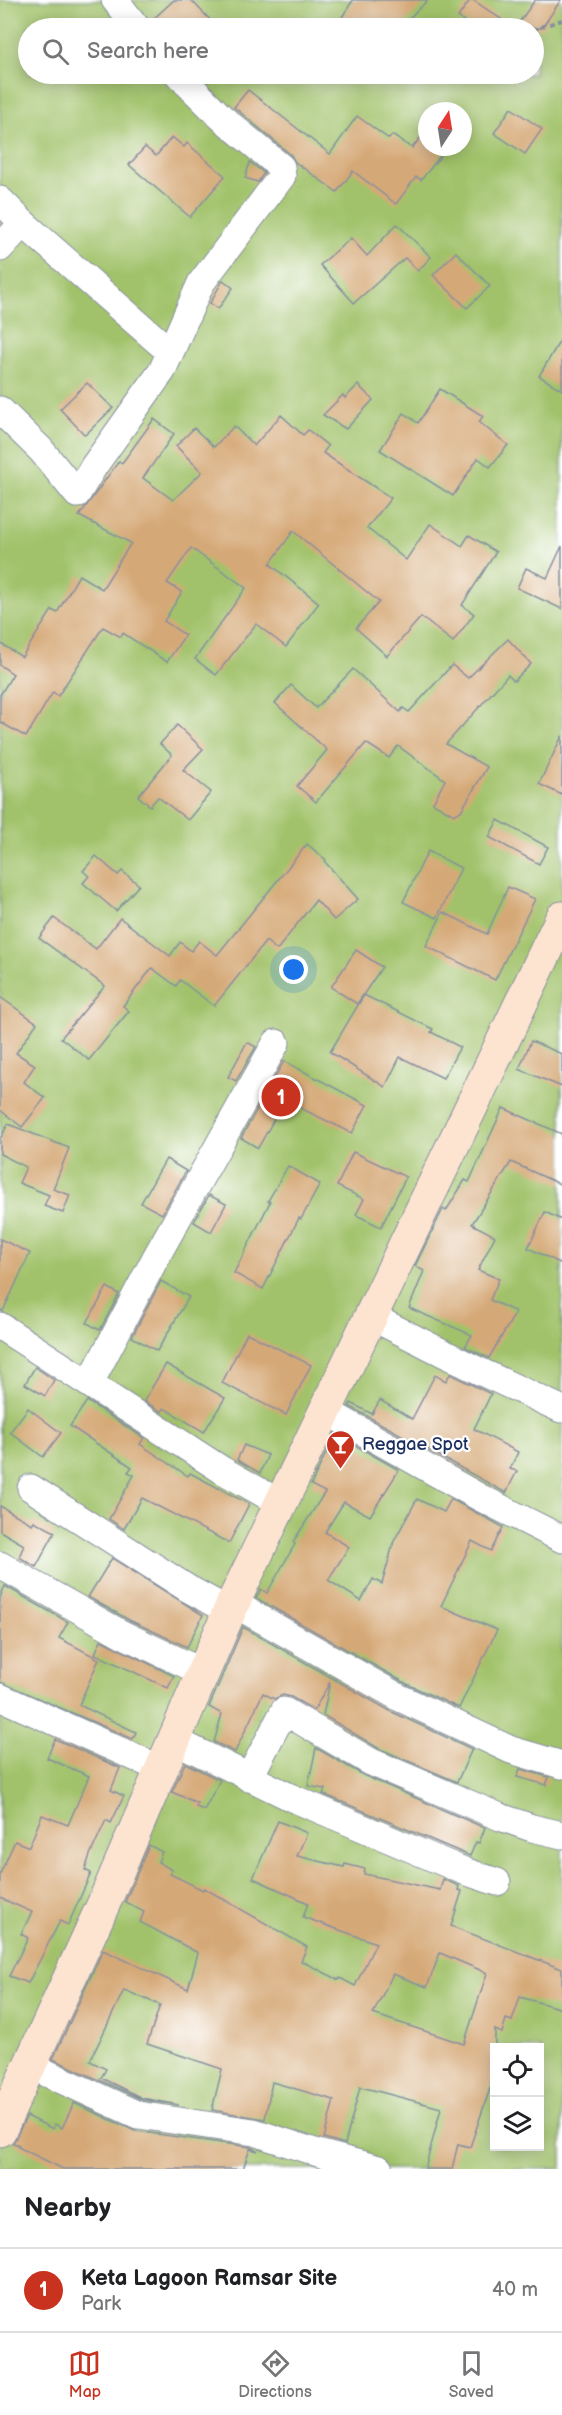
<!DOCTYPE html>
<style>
body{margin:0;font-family:"Balsamiq Sans",sans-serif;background:#f2f2f2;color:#202124}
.controls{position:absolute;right:18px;bottom:18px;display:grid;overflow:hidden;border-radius:0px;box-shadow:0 3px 15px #0003}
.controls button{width:54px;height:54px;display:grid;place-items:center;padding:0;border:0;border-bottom:2px solid #e0e0e0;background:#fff;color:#202124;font:30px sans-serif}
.compass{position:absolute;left:418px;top:102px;width:54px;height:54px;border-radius:50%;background:#fff;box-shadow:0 3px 15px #0003;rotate:12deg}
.you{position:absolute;left:294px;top:970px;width:21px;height:21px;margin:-15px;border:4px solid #fff;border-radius:50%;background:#1a73e8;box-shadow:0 0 0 9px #1a73e833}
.badge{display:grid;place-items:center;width:39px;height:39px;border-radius:50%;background:#c8321e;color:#fff;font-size:20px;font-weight:700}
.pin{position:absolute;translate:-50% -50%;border:3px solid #fff;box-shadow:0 2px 6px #0006}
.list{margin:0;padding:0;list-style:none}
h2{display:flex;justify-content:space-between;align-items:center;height:78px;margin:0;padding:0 24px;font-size:26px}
h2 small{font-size:20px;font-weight:400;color:#757577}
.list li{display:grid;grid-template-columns:39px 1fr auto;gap:18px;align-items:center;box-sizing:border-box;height:84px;padding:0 24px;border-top:2px solid #e0e0e0}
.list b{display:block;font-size:22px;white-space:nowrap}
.list p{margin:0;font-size:20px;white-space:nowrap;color:#757577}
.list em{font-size:20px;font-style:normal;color:#757577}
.icon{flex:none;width:33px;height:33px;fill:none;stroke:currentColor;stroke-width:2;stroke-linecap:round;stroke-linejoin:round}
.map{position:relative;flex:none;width:562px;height:2169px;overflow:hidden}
.search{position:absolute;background:#fff;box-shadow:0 3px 15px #0003;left:18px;right:18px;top:18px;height:66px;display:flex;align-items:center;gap:15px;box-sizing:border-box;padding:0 21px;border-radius:33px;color:#757577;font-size:22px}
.sheet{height:162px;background:#fff}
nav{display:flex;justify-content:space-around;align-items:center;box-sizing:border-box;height:84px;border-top:2px solid #e0e0e0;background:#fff;font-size:16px;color:#757577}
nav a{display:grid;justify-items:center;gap:3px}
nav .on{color:#c8321e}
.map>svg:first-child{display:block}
.green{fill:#a1c26b;stroke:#5e7864;stroke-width:1.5;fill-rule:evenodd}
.building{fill:#d5a977;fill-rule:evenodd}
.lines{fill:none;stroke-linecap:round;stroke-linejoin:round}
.street-casing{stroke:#87909e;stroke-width:29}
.secondary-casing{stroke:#87909e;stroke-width:35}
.path{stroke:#87909e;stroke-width:4;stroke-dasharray:4.5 4.5;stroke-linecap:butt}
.street{stroke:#fff;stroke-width:27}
.secondary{stroke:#fde4d1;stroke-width:33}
.labels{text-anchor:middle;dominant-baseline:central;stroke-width:4.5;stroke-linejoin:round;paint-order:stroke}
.poi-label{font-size:18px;fill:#1b2f5e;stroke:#fff;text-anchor:start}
</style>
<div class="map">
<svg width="562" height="2169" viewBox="0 0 562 2169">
<rect width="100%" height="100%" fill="#fff"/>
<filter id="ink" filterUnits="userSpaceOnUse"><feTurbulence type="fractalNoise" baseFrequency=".0167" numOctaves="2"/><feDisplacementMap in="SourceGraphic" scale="12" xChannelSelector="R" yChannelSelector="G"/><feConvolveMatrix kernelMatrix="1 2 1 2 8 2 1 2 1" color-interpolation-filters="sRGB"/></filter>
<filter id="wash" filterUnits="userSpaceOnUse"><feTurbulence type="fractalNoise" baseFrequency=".008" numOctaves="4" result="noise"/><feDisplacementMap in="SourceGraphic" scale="24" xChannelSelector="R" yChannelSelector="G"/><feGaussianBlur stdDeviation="1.35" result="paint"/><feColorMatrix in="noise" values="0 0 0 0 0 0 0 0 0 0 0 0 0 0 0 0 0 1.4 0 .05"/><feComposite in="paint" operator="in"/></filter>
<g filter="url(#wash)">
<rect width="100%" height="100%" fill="#f3f0df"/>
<!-- green -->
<path class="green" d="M0,0h562v2169h-562zM28,28h506v46h-506zM427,111h36v36h-36zM494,2048h46v98h-46z"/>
<g id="blocks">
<!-- building -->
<g class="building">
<polygon points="174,0 191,0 218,28 152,28 151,21"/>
<polygon points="353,0 428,0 399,28 335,28"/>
<polygon points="470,0 473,0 514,28 474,28 458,17"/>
<polygon points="535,0 561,0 542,28 515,28"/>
<polygon points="248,90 330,154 357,116 389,139 392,135 412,148 421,137 427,142 427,147 434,147 442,154 421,180 416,177 396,204 353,171 337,192 295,162 291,155 234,107"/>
<polygon points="511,108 542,129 525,154 494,133"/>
<polygon points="172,137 184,147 187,143 225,176 190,217 129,165 145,147 156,156"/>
<polygon points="250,162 264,173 258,182 245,178"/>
<polygon points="397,224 431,257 418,271 405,258 354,303 320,265 351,238 367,256"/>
<polygon points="456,252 490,286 467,308 433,275"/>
<polygon points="223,280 233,288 218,309 210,303"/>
<polygon points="562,337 562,390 539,376"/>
<polygon points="87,383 113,408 85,435 60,409"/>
<polygon points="358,385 373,400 346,429 323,415 343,395 345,398"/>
<polygon points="440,389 483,416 479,422 508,445 490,467 478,458 453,496 380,450 404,413 418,423"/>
<polygon points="281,415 303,435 308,430 328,446 323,453 391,498 367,528 406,560 430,524 462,546 469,535 496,552 462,605 474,614 453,642 421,617 387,656 356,628 379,602 293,531 270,564 319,603 286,647 256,624 216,675 195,659 246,588 191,548 167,583 182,592 164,621 185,635 167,662 123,633 121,637 103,627 58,696 53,692 26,737 0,722 0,695 13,674 0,665 0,643 22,657 52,610 57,613 79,575 102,589 131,543 79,516 119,461 122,463 154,419 174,434 143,478 173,500 202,472 176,446 194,428 214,447 234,426 254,446"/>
<polygon points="562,546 562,609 517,588 526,568 547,578"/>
<polygon points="508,639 531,664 514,681 508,675 446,744 487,767 461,811 454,815 433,803 445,780 398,746 389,758 366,743 316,802 297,786 327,750 275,703 291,685 316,708 353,669 400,712 403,708 409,712 452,665 468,678"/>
<polygon points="177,725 203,749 183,770 211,792 188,820 158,797 150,806 138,796 172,755 160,744"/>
<polygon points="562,736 562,795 539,784"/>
<polygon points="498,820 548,847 539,864 489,837"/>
<polygon points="307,844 326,860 325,862 358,899 334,920 316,900 277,950 266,941 214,1006 180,980 176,986 152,968 123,1006 129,1011 89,1060 61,1038 105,986 39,938 54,918 96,949 120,918 170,956 180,942 191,951 199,941 217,955"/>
<polygon points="428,851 461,868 437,918 403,902"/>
<polygon points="96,856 118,875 122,871 139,885 116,911 83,883 89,876 83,871"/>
<polygon points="508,887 535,899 495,980 426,946 443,912 487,934"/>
<polygon points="356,950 382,967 357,1004 331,987"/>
<polygon points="364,995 433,1029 431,1032 460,1047 443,1078 400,1057 385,1087 330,1052"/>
<polygon points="0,997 37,1023 16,1053 35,1065 24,1082 45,1098 22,1127 0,1110"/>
<polygon points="531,1041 562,1054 562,1087 519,1069"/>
<polygon points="247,1042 256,1047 236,1081 228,1077"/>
<polygon points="284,1061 367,1105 352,1133 292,1104 289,1109 282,1105 258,1148 241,1138"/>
<polygon points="503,1108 562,1134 562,1185 511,1162 472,1224 495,1236 478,1270 499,1279 490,1300 516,1312 489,1358 465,1347 472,1335 409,1308 424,1271 415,1266 443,1209 446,1211 465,1180 469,1182"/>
<polygon points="8,1124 69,1148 53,1189 70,1195 63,1213 44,1206 49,1195 19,1183 26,1167 0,1154 0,1139"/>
<polygon points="353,1152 406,1177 381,1227 356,1215 364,1199 337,1186"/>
<polygon points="166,1159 186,1171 162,1214 141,1203"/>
<polygon points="288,1166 320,1184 301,1219 299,1218 263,1289 234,1273 270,1202 268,1201"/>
<polygon points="209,1195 226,1204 211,1232 194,1222"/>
<polygon points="545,1212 562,1220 562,1264 528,1248"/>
<polygon points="0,1239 30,1253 3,1311 0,1310"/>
<polygon points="161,1281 189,1297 157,1351 132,1337"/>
<polygon points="107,1287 119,1294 100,1330 87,1323"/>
<polygon points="247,1333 311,1365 286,1415 222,1383"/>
<polygon points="166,1364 225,1398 204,1432 164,1408 162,1412 144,1401"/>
<polygon points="35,1367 54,1380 45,1396 25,1384"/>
<polygon points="450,1374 491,1394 474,1429 518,1452 510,1469 517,1471 506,1493 349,1406 351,1403 372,1414 380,1400 412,1419 435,1375 446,1381"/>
<polygon points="87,1401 144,1438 140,1444 188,1476 190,1473 249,1504 229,1543 142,1498 124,1529 109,1519 134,1475 128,1472 132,1467 70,1426"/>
<polygon points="28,1408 61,1433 43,1457 10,1432"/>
<polygon points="335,1434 399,1470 370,1516 344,1502 325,1532 349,1547 328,1580 361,1601 373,1579 382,1584 394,1541 417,1499 444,1512 451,1499 503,1527 491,1551 472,1541 441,1606 497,1630 459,1708 407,1684 256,1598 261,1589 267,1593 295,1544 293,1542 325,1492 311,1485"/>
<polygon points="244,1445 268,1455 260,1473 237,1460"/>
<polygon points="0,1506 32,1524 34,1521 55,1532 36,1567 19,1557 24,1545 0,1531"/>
<polygon points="112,1558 203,1615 187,1647 129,1620 88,1597"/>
<polygon points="5,1586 68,1622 59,1638 99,1659 79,1705 136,1732 133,1739 0,1682 0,1597"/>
<polygon points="243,1627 392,1712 472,1749 457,1782 378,1748 323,1715 330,1682 314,1710 291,1697 283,1695 274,1699 263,1693 235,1752 214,1742 222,1714 209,1707"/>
<polygon points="101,1640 174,1676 168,1688 95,1654"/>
<polygon points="55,1739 120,1768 111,1790 124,1796 111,1823 106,1820 90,1855 85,1870 91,1873 68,1925 60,1921 28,1983 9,1976 28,1938 21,1934 32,1912 0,1898 0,1874 15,1841 29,1847 42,1815 68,1825 89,1776 47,1758"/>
<polygon points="316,1748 365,1776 485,1828 479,1843 476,1842 470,1856 323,1794 325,1789 308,1786"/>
<polygon points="185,1763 220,1780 204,1810 196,1807 197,1803 172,1792"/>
<polygon points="520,1769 549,1777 546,1785 517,1777"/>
<path d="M278,1821l29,12 -10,23 47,11 1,-3 20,5 -1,5 76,16 3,-11 16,7 -1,4 4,1 -11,35 111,43v40l-42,-12 -8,24 -6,-2 -4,14 -7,-3v44l-25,73 -12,-3 -6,25h-27l16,-61 -72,-19 -9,-2 -15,57 -21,-6 10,-38 -62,-18 -7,37 -53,-9 10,-41 -75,-25 13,-39 -36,-15 -34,71 16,8 -5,9 41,20 37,7 -36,-5 -90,-41 50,-109 85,39 10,-36 -58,-31 4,-10 -19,-10 24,-57 13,7 -4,10 14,8 -2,4 33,16 1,-2 103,59 -6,14 38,19 1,-2 15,8 21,-43 -73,-26 5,-14 -55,-25zM440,1953l47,20 -23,71 -91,-30 20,-40 34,13z"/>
<polygon points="74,2103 135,2131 250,2147 258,2151 250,2149 243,2169 63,2169 18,2147 19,2145 13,2143 27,2116 53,2129 55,2124 62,2128"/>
</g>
</g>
</g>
<g filter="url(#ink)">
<use href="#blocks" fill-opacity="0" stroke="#87909e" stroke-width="1.5"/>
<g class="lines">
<defs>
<g id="street">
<polyline points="115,0 137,28"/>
<polyline points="0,200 23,223 169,351"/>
<polyline points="0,248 23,223"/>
<polyline points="0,410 41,450 77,494 94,466 162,371 201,283 282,176 281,167 221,117 178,74"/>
<polyline points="370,1316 477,1370 561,1409"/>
<polyline points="0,1326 222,1470 280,1503"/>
<polyline points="90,1383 156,1257 276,1043"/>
<polyline points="324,1410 479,1497 562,1539"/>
<polyline points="31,1488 187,1588 229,1611"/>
<polyline points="0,1565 122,1634 204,1673"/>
<polyline points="233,1603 400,1698 511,1750 562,1765"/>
<polyline points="0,1697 161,1769"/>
<polyline points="174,1740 290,1797 464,1871 497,1882"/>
<polyline points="249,1778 284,1711 371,1762 500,1817 532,1828 562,1835"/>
<polyline points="29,2065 138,2115 254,2132 318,2153 379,2169"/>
</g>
<polyline id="secondary" points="0,2130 103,1905 233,1603 562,918"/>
</defs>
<!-- street casing -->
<use href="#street" class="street-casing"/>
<!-- secondary casing -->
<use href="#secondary" class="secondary-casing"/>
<!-- path -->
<g class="path">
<polyline points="534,32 537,28 562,20"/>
<polyline points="500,79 504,74"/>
</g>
<!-- street -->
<use href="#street" class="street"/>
<!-- secondary -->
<use href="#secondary" class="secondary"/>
</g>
</g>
<!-- icons -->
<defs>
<symbol id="bar-pin" viewBox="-11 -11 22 30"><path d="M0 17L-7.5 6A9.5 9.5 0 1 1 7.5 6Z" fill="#c8321e" stroke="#fff"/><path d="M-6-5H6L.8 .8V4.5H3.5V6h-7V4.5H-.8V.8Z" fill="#fff"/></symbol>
</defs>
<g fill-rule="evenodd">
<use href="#bar-pin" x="324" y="1428" width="33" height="45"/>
</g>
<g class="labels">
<!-- poi labels -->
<g class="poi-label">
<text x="362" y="1444">Reggae Spot</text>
</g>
</g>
</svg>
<div class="controls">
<button><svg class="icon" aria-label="locate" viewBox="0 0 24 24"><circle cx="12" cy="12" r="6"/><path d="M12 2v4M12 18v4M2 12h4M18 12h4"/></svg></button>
<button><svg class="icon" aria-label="layers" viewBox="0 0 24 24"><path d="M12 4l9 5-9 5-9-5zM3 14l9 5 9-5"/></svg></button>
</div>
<svg class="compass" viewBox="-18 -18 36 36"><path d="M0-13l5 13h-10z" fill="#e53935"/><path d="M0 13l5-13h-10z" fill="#757577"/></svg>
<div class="you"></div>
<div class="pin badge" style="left:281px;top:1097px">1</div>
<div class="search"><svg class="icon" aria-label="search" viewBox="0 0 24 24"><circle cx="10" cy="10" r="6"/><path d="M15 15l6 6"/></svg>Search here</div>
</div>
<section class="sheet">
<h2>Nearby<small></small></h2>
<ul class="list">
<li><span class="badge">1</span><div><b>Keta Lagoon Ramsar Site</b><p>Park</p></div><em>40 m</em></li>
</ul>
</section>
<nav>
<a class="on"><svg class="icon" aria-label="map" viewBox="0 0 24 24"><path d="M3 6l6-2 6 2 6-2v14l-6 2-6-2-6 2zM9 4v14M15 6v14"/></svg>Map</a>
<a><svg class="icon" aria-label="directions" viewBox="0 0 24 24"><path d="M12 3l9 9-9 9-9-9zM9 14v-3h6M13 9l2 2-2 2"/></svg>Directions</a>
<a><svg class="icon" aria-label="saved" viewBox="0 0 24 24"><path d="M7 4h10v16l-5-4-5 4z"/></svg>Saved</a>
</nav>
